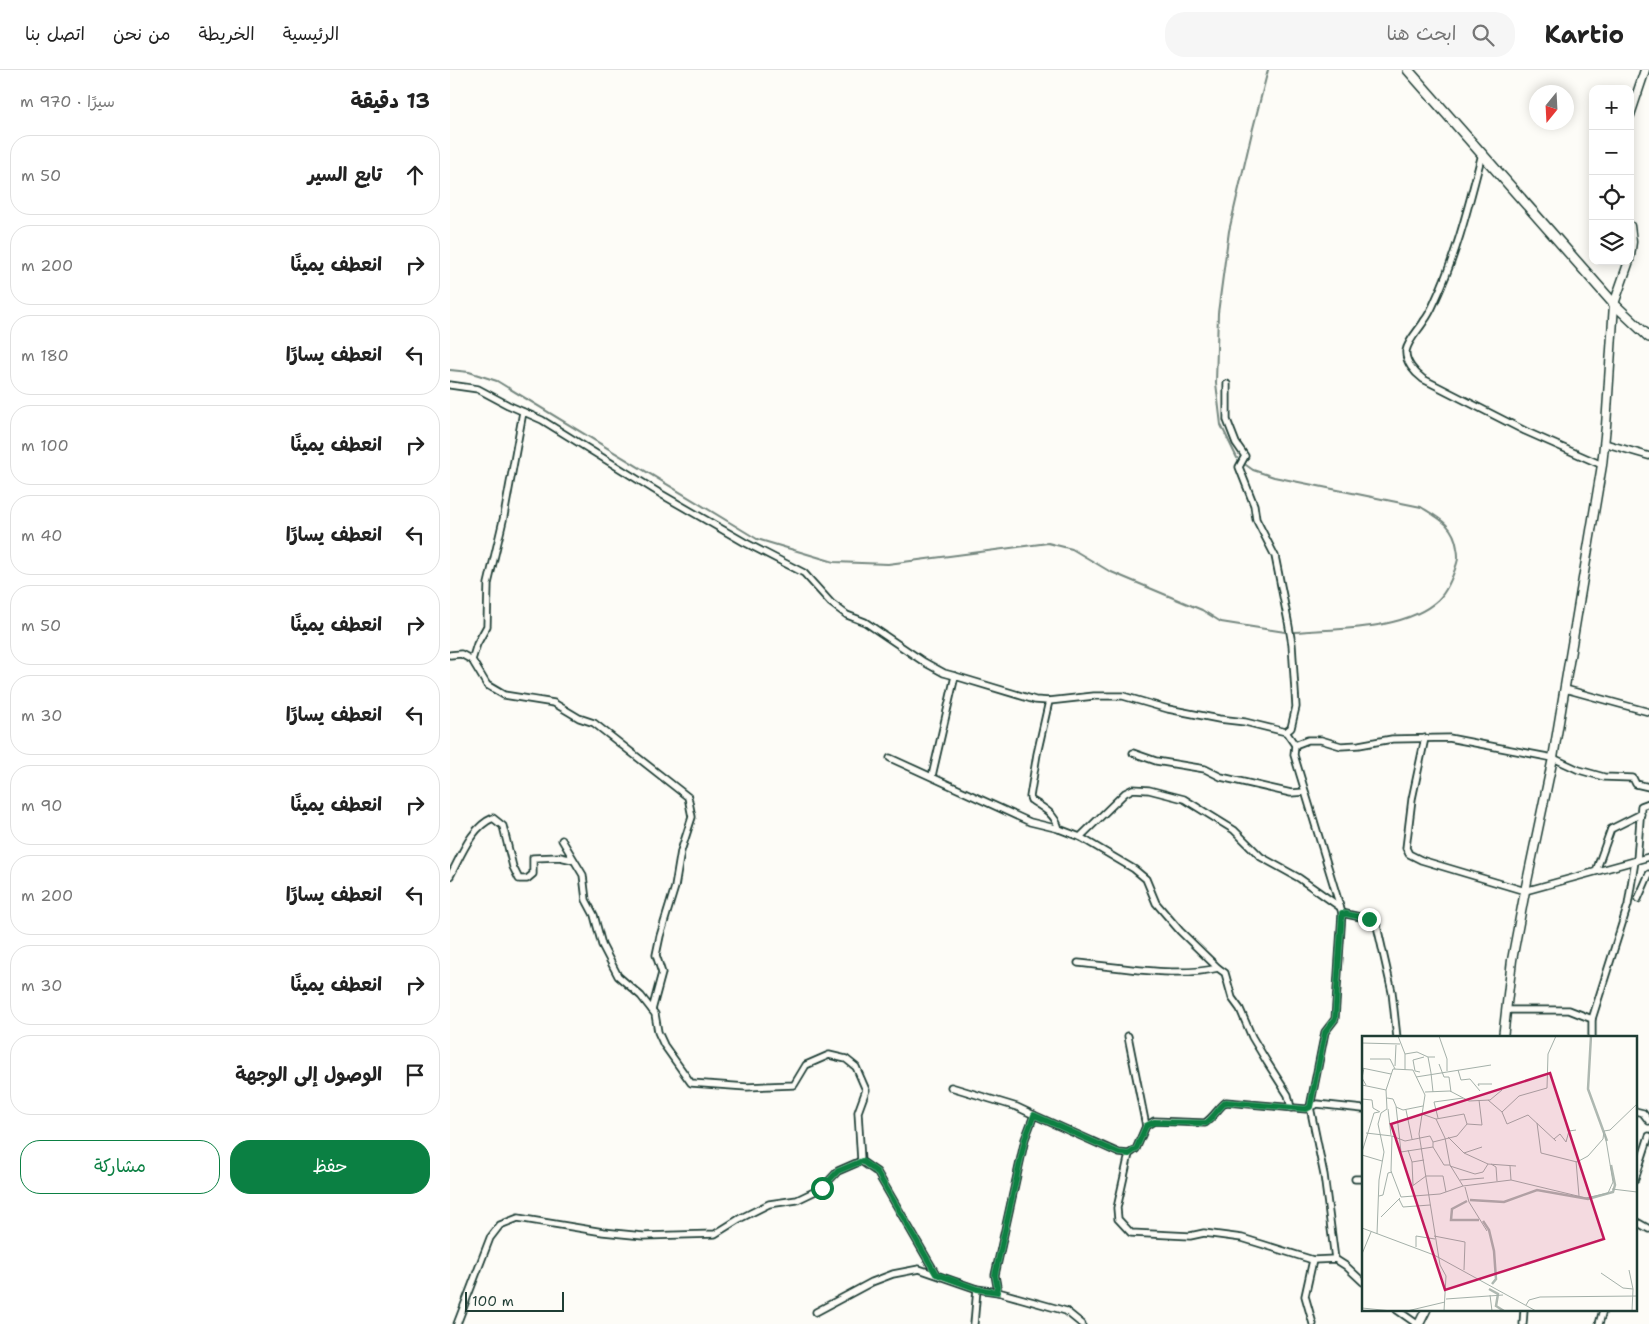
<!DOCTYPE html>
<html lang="ar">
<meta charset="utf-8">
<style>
body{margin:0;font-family:"Shantell Sans","Playpen Sans Arabic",sans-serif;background:#f6f6f6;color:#222;direction:rtl}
.controls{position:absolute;right:15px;top:15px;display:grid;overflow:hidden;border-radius:10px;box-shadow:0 2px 12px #0003}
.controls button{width:45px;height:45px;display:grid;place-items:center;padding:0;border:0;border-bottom:1px solid #e0e0e0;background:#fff;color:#222;font:25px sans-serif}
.compass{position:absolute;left:1079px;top:15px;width:45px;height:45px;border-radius:50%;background:#fff;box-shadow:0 2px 12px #0003;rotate:198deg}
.scale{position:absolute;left:15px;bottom:12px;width:99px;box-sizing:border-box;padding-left:5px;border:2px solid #1f3d34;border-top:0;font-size:14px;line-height:18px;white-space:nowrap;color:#1f3d34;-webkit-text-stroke:4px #fdfcf7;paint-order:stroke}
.stop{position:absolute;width:15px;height:15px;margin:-11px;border:4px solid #0b8043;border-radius:50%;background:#fff}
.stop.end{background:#0b8043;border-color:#fff;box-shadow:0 1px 5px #0008}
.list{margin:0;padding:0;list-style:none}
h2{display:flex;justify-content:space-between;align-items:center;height:65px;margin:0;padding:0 20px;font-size:21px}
h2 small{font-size:16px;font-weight:400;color:#767676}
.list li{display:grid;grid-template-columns:32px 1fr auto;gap:15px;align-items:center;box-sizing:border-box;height:80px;margin:0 10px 10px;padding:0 10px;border:1px solid #e0e0e0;border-radius:20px}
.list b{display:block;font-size:19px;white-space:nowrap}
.list em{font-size:16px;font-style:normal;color:#767676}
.actions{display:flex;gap:10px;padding:15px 20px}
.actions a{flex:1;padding:11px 0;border:1px solid #0b8043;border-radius:20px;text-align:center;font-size:18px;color:#0b8043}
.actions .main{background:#0b8043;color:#fff}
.icon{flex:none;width:28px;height:28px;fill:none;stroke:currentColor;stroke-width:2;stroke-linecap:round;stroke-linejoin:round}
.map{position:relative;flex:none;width:1199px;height:1254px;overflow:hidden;direction:ltr}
header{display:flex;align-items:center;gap:30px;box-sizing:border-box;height:70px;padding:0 25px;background:#fff;border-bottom:1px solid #e0e0e0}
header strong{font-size:24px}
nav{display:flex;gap:28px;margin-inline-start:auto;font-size:18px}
.search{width:350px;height:45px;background:#f6f6f6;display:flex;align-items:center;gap:12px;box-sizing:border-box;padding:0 18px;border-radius:20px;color:#767676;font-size:19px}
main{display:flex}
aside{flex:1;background:#fff}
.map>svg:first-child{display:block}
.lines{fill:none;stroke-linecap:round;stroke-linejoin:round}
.stream{stroke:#75877f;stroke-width:2}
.minor-casing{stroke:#1f3d34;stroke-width:9}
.tertiary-casing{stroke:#1f3d34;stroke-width:11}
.secondary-casing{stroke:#1f3d34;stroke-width:12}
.minor{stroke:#fdfcf7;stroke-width:5.5}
.tertiary{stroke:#fdfcf7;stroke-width:8}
.secondary{stroke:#fdfcf7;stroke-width:9}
.route{stroke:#0b8043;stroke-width:6}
.inset-river{fill:none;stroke:#aeb8b1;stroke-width:2.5}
.inset-road{fill:none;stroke:#a4b0a9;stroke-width:1}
.view{fill:#c2185b;fill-opacity:0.15;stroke:#c2185b;stroke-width:2.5}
.inset-edge{fill:none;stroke:#1f3d34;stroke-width:2.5}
</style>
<header>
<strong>Kartio</strong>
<div class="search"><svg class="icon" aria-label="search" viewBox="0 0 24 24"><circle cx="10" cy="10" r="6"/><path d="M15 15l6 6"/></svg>ابحث هنا</div>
<nav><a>الرئيسية</a><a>الخريطة</a><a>من نحن</a><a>اتصل بنا</a></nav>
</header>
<main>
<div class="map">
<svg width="1199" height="1254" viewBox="0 0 1199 1254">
<rect width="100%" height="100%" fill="#fdfcf7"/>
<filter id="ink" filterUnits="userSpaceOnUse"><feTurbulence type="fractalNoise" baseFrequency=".02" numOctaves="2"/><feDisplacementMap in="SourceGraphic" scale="10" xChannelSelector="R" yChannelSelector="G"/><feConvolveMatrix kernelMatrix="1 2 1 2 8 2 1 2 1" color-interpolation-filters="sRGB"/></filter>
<g filter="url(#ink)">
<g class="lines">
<!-- stream -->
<g class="stream">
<polyline points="0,300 19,302 47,311 307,469 384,492 438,494 598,473 622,479 659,501 752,540 771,552 835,562"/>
<polyline points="787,388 771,355 766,313 768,243 779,161 802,62 818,0"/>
<path d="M796,395l7,5 21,7 147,30c18,11 33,18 36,41 1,5 2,9 0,15 -4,13 -9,27 -19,37 -33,31 -100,28 -143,32"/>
</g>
<defs>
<g id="minor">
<path d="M1032,84c-13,50 -25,100 -47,147 -3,7 -6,14 -11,20 -5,9 -16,19 -18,30 -1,11 9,22 17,28l102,52 77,34"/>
<polyline points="777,314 777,350 786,373 795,386 789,397 804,435 806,449 825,486 838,551 842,574 846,637 841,658 836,662"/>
<polyline points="0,315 28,319 58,335 92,350 211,424 294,472 354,503 381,533 397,545 415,552 474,592 494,603 505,606"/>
<polyline points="1154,373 1199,386"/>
<polyline points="0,585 11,584 22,590 37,615 54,625 104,633 129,648 144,653 238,727 242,747 231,781 225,817 210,866 206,885 212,903 202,940"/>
<polyline points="22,590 27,574 37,556 38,514 54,446 73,342"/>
<polyline points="1115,619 1199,642"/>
<path d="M599,631l-12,53 -7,43 1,3c13,8 24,14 28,29"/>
<polyline points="975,668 962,729 956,778 959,784 971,790 1075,821 1199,787"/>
<polyline points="845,675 858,670 871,670 891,676 909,675 942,669 999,668 1103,688 1129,700 1154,707 1183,708 1186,714 1199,717"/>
<polyline points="683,683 706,691 755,699 771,707 841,723 855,722"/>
<polyline points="440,688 580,752 609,759 630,767"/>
<polyline points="482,706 505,606 585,630 599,631 644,626 673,626 718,639 769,649 795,652 836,662 845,675 844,685 892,843 885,949 875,962 860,1037 874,1105 885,1189"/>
<polyline points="112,770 133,805 136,830 144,845 152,875 168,906 191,926 205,944 208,962 214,975 241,1013 297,1017 344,1015 356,995 379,985 396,989 406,997 416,1020 408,1042 411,1091 427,1102 486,1204"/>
<polyline points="1187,790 1191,736 1199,733"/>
<polyline points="1146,801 1161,759 1191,744"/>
<path d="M0,806c11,-20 21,-49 43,-58l10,8 10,41 6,12h8l6,-5v-16l27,-1 13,3"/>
<polyline points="1188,829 1199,804"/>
<polyline points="892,843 919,849 927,856 942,922 947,968"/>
<path d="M628,893c42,4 99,15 140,5l7,5 7,25 8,11 12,28 15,25 21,33 3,13"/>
<polyline points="768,898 730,861 706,833 696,809 684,799 630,767 675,723 683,719 699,720 734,729 784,760 811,787 849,808 890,837"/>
<polyline points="1056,940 1119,940 1142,949 1142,968"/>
<polyline points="1142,949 1178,835 1185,791"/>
<polyline points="678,966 696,1056"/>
<polyline points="501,1017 567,1037 584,1045"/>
<polyline points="1185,1041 1193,1043 1199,1051"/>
<polyline points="679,1084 667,1138 668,1149 681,1163 740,1166 754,1163 792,1168 863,1190 885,1189 896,1196 913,1212"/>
<polyline points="905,1109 913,1109"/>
<polyline points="1185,1109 1199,1066"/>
<polyline points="1185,1151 1199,1159"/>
<polyline points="863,1190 855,1226 863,1254"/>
<path d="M548,1222l-3,-17 30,-136 9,-24 85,38 10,1 7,-5 10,-23 8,-5 51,2c9,-6 13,-15 21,-21l80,7 11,-5 46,5"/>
<polyline points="947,1240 967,1254"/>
<polyline points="366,1242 422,1212 443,1204 469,1199 527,1219 548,1222 616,1241 632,1254"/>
<polyline points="7,1254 40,1168 50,1155 68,1148 153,1162 193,1166 265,1164 289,1149 319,1134 347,1130 372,1118 388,1101 411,1091"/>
<polyline points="524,1254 527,1219"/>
<polyline points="1073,1254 1074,1240"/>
<polyline points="1149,1254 1153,1240"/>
</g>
<g id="tertiary">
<polyline points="1180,45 1195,0"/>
<polyline points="1180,156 1182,172 1180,186"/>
<polyline points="1053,968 1062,890 1075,821 1103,688 1152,395 1156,356 1164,234 1179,191"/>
<polyline points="969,1254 976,1240"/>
</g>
<polyline id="secondary" points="958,0 1164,234 1199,267"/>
</defs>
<!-- minor casing -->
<use href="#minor" class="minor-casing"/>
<!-- tertiary casing -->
<use href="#tertiary" class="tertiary-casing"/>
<!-- secondary casing -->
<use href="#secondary" class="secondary-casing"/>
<!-- minor -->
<use href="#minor" class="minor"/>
<!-- tertiary -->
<use href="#tertiary" class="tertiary"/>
<!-- secondary -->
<use href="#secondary" class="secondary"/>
</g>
</g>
<g class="lines" filter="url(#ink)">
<!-- route -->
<path class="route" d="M372,1118l16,-17 24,-10 15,11 59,102 41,15 21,3 -3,-17 30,-136 9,-24 85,38 10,1 7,-5 10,-23 8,-4 52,1c8,-6 12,-15 20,-21l80,7 4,-2 15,-75 10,-13 7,-106 27,6"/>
</g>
<!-- overview -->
<g transform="translate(912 966)">
<rect width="275" height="275" fill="#fdfcf7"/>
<path class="inset-river" d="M229,0l-3,53 19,52M108,164l34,2 33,-12 51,9 25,-7 2,-7 -4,-20M105,165l-15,8 -1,11h28M121,185l6,9 5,21 2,28 -4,5M127,253l9,5 -2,12 8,5"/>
<path class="inset-road" d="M36,0l7,18v16M77,0l8,23v12M0,7l38,1M43,18l12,-2 11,5M8,23h20l5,10M77,28l5,13h5l2,15M33,30l1,-21M0,32l29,6M2,32l-2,10 4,7M96,34l3,10 9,-1 10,12M58,36l-5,-1 -2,-11 11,-3M69,37l-3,-16h7M69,37l2,19M54,41l75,-12M0,49l24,5M117,50l-1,-2h14M63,56l25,-1 19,10 21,-1 12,-10M25,62l6,1 3,7 5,46 32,-5v-5l24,-6 10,-12 15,1 -3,-25M0,63l10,1 1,8 7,4M126,64l14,12 5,12 21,-9 28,26M34,71l7,3 20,-4M26,73l3,26M44,74l6,29M140,76l17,-16 28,-8 1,-34 8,-18M60,78l14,5 28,-5 3,10M76,82l-4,-16 29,-4M74,83l9,19 5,27 13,21M175,87l4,30 36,9 11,-6 15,-17 1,-8 6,-1 27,-26M4,97l26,3 -1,35 10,26 39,-3 23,-8 48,-6 -1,-14M30,100l13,5 25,-5 3,6M86,101l16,16 18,-6M192,103l6,-5 6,8 3,-11 7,-1M71,111l11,18h6M46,114l4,12 12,-2M0,116l12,-39 5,-1M0,119l20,6M214,125l3,35M50,126l1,23M126,128l28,2M129,128l5,3 1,14M88,130l25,8 8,-2 5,-8 -24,-11M98,144l24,-2M149,144l75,18 22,-5 5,-11 -8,-48M49,151l15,-11h17l3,16M103,151l4,15 18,29M250,153l25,3M17,160l4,-1 5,-22 4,-1M37,163l4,8 27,-2M19,181l19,-19M0,192l72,27 102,56M15,198l2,-54 5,-28 -6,-28 3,-11 6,-4 -1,-19 7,-21 20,1 12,25 -6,39 21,131 6,11 -2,35M72,200l31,6 -1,28M54,211v-11l19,3M0,218l9,-22M267,234l4,19M239,237l22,15 10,1 -1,22M128,259l2,16M84,263l57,-4M164,269l3,-5 11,-3 97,-1M0,272l30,3M45,275l38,-9"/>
<path class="view" d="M188,37l54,166 -159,51 -54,-166z"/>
<rect width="275" height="275" class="inset-edge"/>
</g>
</svg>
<div class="controls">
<button>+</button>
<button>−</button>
<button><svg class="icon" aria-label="locate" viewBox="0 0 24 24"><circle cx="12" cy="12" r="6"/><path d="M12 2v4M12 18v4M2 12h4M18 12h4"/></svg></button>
<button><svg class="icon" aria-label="layers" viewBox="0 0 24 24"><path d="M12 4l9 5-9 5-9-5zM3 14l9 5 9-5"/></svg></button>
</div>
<svg class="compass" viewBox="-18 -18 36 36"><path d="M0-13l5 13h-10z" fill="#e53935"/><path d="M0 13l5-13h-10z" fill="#767676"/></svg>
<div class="scale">100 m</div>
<div class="stop" style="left:372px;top:1118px"></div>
<div class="stop end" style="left:919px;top:849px"></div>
</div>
<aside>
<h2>13 دقيقة<small>سيرًا · 970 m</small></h2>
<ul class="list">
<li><svg class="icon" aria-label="ahead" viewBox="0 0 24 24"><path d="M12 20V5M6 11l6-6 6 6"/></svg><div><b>تابع السير</b></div><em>50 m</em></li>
<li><svg class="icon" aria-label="right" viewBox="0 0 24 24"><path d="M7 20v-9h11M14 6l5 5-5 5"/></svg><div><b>انعطف يمينًا</b></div><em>200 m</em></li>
<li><svg class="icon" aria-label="left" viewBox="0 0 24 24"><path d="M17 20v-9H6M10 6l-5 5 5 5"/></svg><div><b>انعطف يسارًا</b></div><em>180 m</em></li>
<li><svg class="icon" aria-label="right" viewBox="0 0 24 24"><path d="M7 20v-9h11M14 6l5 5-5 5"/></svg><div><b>انعطف يمينًا</b></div><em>100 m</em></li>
<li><svg class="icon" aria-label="left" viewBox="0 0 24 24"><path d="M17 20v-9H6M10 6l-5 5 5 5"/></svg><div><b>انعطف يسارًا</b></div><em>40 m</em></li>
<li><svg class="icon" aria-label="right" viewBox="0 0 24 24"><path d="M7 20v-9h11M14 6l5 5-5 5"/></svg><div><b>انعطف يمينًا</b></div><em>50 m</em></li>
<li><svg class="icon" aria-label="left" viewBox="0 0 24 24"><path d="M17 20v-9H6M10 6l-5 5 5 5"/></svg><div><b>انعطف يسارًا</b></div><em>30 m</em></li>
<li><svg class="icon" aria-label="right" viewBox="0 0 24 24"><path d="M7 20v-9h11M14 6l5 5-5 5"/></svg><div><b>انعطف يمينًا</b></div><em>90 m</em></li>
<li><svg class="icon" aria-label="left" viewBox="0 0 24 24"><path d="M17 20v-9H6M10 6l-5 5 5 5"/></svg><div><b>انعطف يسارًا</b></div><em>200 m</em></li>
<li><svg class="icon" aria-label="right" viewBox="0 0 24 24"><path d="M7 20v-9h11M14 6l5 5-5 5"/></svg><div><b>انعطف يمينًا</b></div><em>30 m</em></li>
<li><svg class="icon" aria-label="arrive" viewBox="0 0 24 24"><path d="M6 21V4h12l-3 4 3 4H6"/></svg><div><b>الوصول إلى الوجهة</b></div></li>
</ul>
<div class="actions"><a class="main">حفظ</a><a>مشاركة</a></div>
</aside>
</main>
